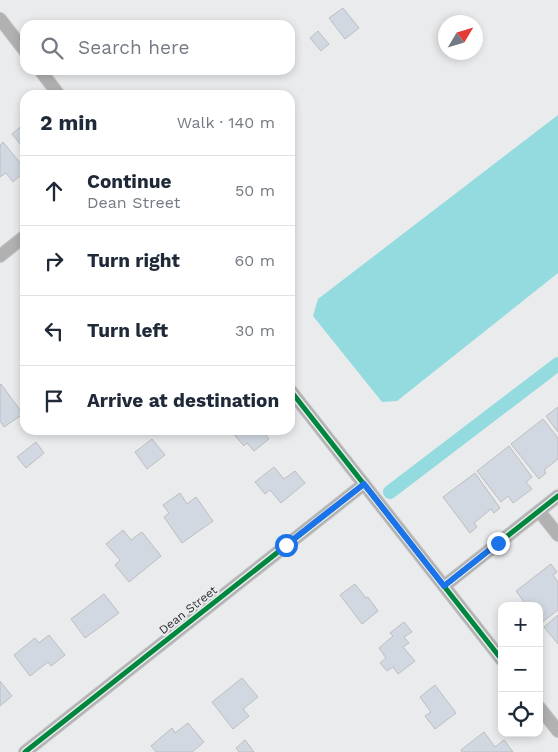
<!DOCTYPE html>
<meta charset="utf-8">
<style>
body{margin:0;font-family:"Work Sans",sans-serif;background:#f6f6f7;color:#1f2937}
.controls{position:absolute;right:15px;bottom:15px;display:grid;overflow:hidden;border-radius:10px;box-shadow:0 2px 8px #0003}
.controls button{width:45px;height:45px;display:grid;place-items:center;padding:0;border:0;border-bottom:1px solid #e0e1e3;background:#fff;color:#1f2937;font:25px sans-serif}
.compass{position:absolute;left:438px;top:15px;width:45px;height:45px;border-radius:50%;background:#fff;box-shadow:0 2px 8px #0003;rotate:52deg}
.stop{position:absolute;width:15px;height:15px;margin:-11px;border:4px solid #1a73e8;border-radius:50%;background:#fff}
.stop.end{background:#1a73e8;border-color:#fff;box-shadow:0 1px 5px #0008}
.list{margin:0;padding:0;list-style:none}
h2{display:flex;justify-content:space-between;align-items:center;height:65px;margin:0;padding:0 20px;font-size:21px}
h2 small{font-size:16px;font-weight:400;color:#747a83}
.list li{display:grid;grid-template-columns:32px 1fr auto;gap:15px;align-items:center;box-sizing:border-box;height:70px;padding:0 20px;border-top:1px solid #e0e1e3}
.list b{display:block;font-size:19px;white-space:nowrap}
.list p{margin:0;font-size:16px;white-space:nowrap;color:#747a83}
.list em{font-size:16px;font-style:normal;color:#747a83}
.icon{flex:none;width:28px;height:28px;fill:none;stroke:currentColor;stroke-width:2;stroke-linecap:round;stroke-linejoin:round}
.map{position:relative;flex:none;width:558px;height:752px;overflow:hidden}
.search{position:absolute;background:#fff;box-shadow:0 2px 8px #0003;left:20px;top:20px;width:275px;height:55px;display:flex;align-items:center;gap:12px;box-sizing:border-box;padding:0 18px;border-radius:15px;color:#747a83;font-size:19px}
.panel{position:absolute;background:#fff;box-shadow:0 2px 8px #0003;left:20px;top:90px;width:275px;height:345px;border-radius:15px}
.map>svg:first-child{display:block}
.water{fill:#93dbde}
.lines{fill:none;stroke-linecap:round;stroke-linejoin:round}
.canal{stroke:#93dbde;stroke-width:14}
.building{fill:#d1d8e2;stroke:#bebec0}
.minor-casing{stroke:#c6c6c7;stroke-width:14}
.minor{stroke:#b1b1b2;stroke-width:12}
.cycleway-casing{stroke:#e9ebee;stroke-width:8}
.cycleway{stroke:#00873e;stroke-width:5}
.route{stroke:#1a73e8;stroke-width:6}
.labels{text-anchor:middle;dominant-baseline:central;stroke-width:4;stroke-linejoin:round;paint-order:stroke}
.street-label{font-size:12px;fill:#303132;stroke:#e9ebee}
</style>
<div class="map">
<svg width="558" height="752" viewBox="0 0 558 752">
<rect width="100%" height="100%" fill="#eaebed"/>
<!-- water -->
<polygon class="water" points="558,115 558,273 397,401 382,402 313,316 318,299"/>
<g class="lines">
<!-- canal -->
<polyline class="canal" points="390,492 558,364"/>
</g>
<!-- building -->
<g class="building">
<polygon points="343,8 359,28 345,39 329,18"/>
<polygon points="318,31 329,44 321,51 310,38"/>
<polygon points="25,123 25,150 12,134"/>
<polygon points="3,142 25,169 25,171 13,182 6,173 0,177 0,145"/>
<polygon points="1,384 23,414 4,427 0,421 0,385"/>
<polygon points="558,407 558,432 546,416"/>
<polygon points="543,419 558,438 558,459 544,470 546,473 539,479 511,444"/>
<polygon points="230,430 262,430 269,439 254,451 247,443 244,446"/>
<polygon points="152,439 165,455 147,469 135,452"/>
<polygon points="36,442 44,453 26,468 17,457"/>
<polygon points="509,446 532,477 526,482 532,489 513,503 508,496 501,502 477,471"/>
<polygon points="274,467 284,479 295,471 305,483 281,503 270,490 265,494 255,482"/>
<polygon points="475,473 500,508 494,513 491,509 474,523 477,527 470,533 443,497"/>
<polygon points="180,493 187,504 196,497 213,521 182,543 164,517 169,513 163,505"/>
<polygon points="123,530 131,540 142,532 161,556 129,582 115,565 120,560 106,544"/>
<polygon points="551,564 557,572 553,575 558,582 558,610 541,623 539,621 539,606 527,606 516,591"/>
<polygon points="355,584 366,598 368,597 378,611 362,624 340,595"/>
<polygon points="104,594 119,613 85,638 71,619"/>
<polygon points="558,615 558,644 544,627"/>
<polygon points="404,622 412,632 404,637 409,643 403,647 415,661 398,674 393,667 387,671 380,663 386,658 379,648 393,636 390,633"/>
<polygon points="49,635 65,655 51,666 48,662 30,676 14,655 35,638 39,643"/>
<polygon points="242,678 258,697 243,709 249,716 233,729 212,702"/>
<polygon points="0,681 12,696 0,706"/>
<polygon points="435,685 456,713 435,729 425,716 431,712 420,697"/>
<polygon points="188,723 204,742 192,752 156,752 151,746 172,728 175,733"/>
<polygon points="484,732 495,747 504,740 513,752 462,752 461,750"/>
<polygon points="245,740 254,752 239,752 236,748"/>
</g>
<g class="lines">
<defs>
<g id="minor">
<polyline points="0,19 25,51"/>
<polyline points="40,70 59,95"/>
<polyline points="0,256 25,236"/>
<polyline points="290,390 502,660"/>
<polyline points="539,511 558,535"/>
<polyline points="444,586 558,496"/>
<polyline points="539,707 558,731"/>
<polyline points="25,752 364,484"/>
</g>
</defs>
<!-- minor casing -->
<use href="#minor" class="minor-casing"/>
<!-- minor -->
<use href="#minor" class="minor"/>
<defs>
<g id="cycleway">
<polyline points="290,390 502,660"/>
<polyline points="444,586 558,496"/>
<polyline points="25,752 364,484"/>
</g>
</defs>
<!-- cycleway casing -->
<use href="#cycleway" class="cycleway-casing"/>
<!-- cycleway -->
<use href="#cycleway" class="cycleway"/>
</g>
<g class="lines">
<!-- route -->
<polyline class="route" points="286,545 364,484 444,586 498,543"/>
</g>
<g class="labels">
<!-- street labels -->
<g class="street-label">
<text transform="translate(188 610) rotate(-38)">Dean Street</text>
</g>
</g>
</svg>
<div class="controls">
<button>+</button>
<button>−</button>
<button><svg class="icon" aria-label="locate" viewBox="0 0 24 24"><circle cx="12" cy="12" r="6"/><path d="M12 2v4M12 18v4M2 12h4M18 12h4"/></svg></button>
</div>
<svg class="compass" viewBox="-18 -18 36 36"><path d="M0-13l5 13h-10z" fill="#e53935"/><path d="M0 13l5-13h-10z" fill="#747a83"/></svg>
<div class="stop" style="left:286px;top:545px"></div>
<div class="stop end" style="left:498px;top:543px"></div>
<div class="search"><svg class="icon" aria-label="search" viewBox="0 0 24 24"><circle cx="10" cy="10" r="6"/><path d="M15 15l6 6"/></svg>Search here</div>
<section class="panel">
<h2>2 min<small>Walk · 140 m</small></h2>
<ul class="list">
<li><svg class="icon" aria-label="ahead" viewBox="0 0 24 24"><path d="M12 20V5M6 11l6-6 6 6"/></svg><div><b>Continue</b><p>Dean Street</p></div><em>50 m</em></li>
<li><svg class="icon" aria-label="right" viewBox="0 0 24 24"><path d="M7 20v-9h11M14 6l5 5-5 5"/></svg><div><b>Turn right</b></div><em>60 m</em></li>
<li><svg class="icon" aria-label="left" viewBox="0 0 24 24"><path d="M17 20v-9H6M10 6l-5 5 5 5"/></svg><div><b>Turn left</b></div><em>30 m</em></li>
<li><svg class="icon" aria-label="arrive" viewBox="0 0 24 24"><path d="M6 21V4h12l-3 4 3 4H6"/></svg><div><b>Arrive at destination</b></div></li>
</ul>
</section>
</div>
